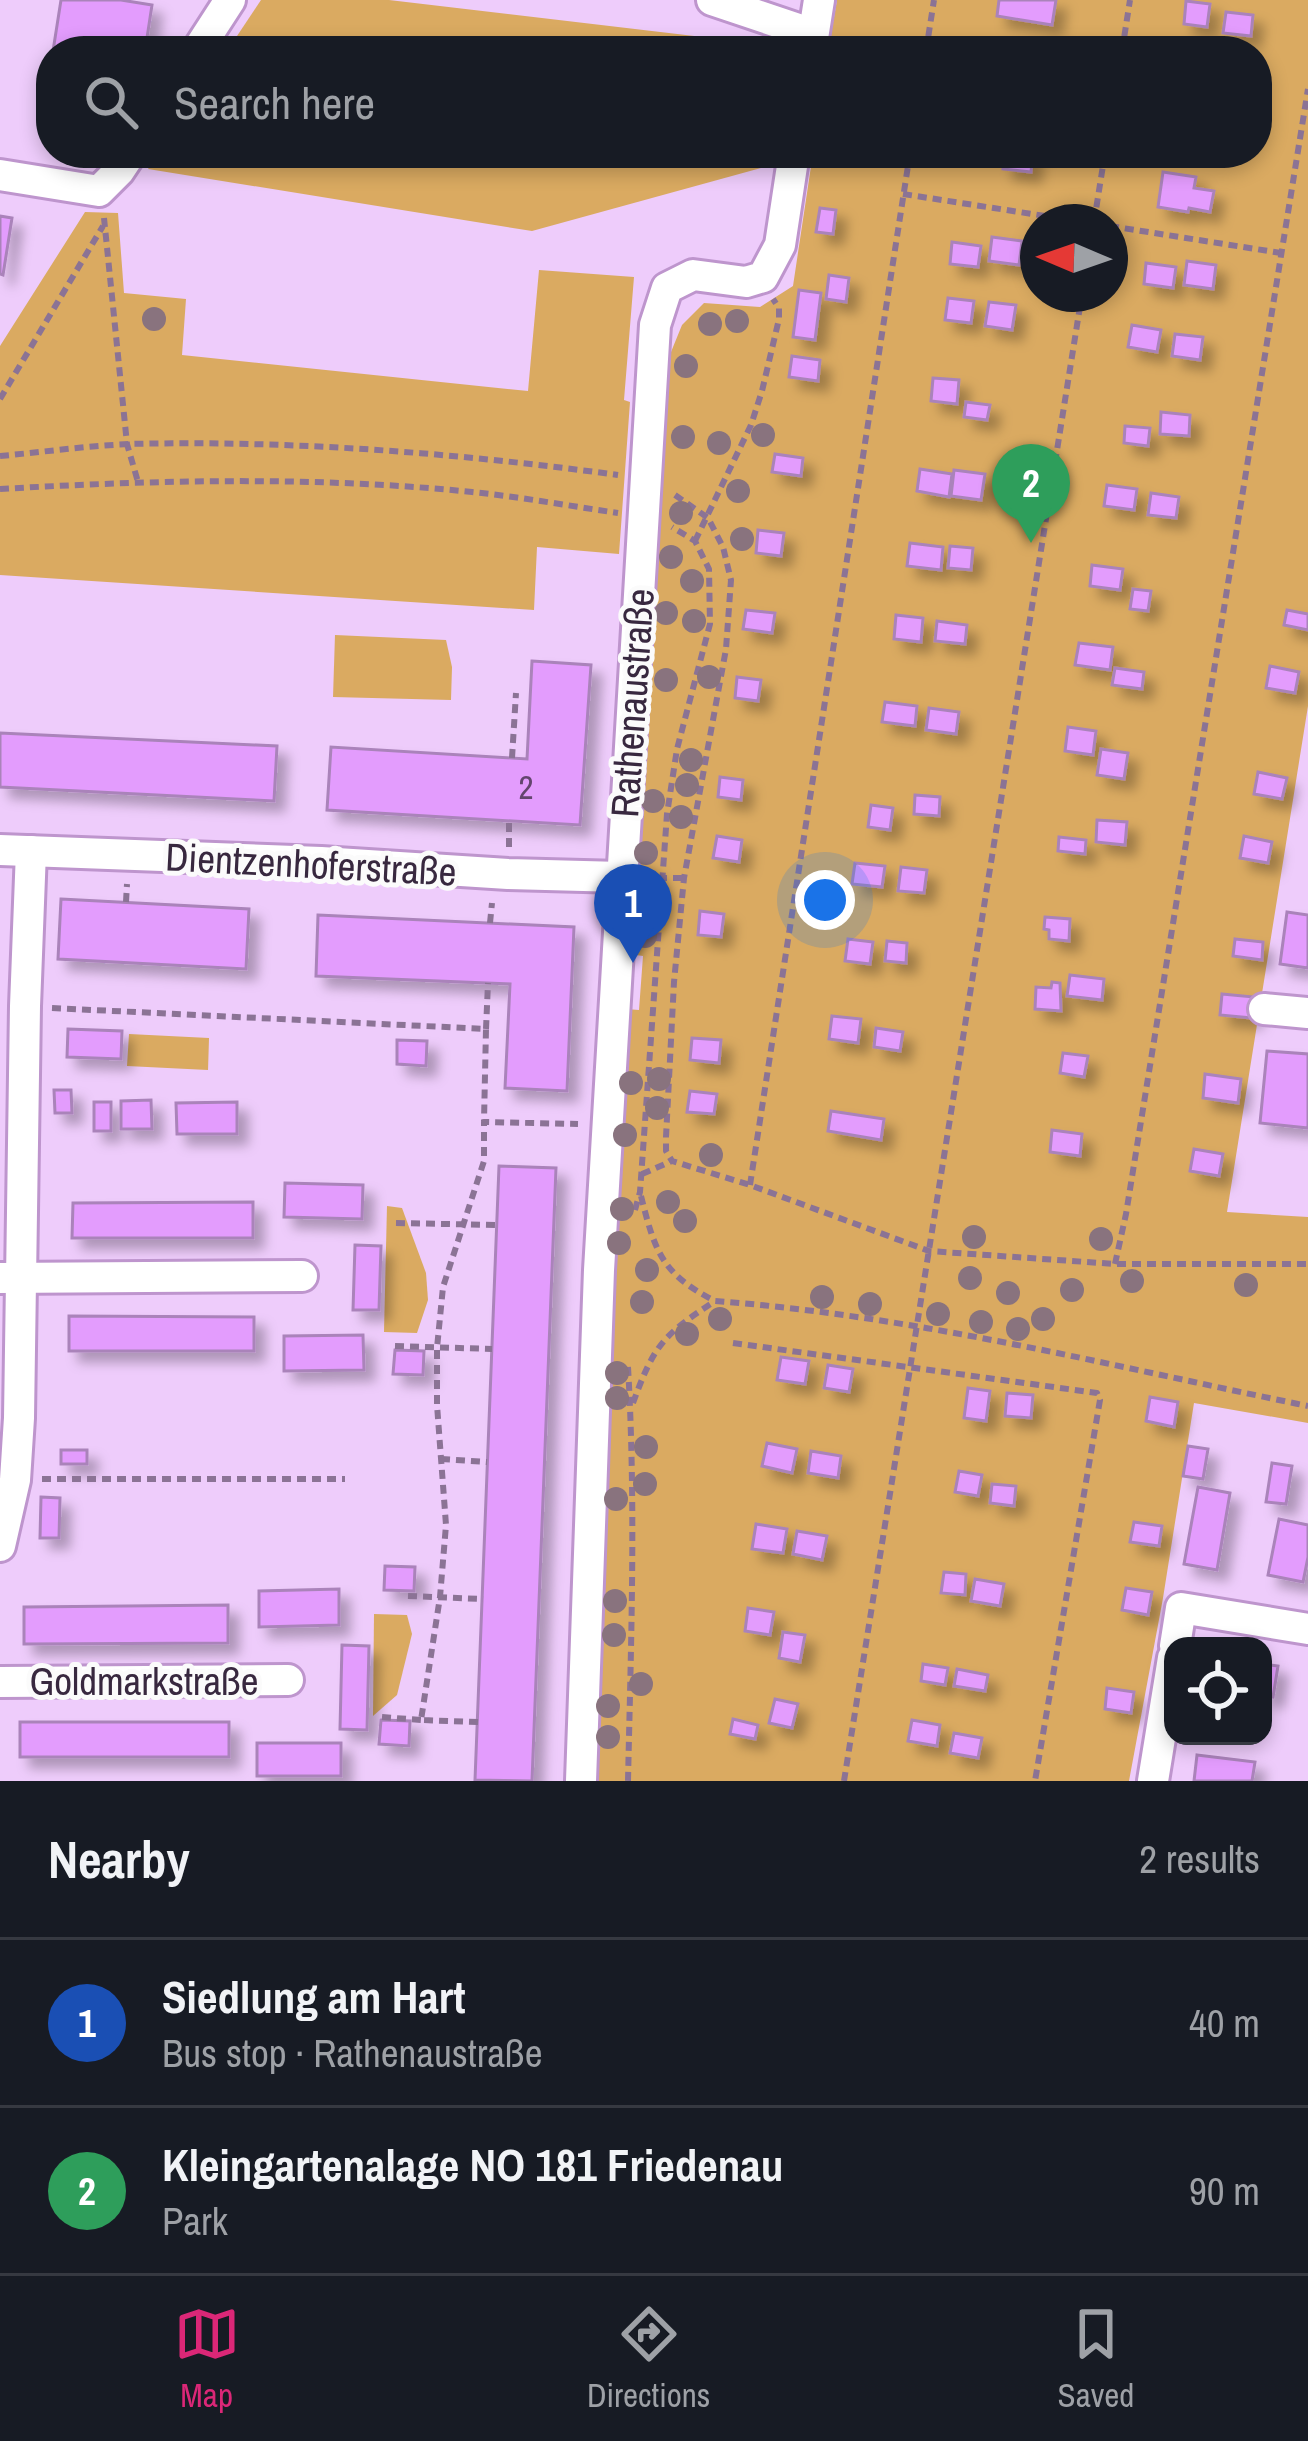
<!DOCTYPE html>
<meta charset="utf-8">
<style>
body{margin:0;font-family:"Archivo Narrow",sans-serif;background:#242831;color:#f1f3f6}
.controls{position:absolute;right:36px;bottom:36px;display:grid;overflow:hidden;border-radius:24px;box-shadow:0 6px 18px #0003}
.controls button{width:108px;height:108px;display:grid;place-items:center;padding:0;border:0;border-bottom:3px solid #363941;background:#171b24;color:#f1f3f6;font:60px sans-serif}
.compass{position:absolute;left:1020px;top:204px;width:108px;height:108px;border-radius:50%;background:#171b24;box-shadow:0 6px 18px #0003;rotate:272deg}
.you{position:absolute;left:825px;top:900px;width:42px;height:42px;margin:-30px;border:9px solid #fff;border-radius:50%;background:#1a73e8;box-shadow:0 0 0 18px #1a73e833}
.badge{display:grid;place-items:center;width:78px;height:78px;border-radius:50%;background:#db2777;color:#fff;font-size:39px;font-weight:700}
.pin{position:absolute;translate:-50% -99px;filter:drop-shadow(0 3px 6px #0008)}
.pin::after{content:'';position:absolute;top:63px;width:42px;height:36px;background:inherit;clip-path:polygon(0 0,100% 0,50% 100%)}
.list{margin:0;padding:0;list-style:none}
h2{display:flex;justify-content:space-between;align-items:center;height:156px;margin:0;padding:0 48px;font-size:51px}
h2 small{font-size:39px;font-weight:400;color:#9ea1a6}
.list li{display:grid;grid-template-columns:78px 1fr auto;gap:36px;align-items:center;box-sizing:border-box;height:168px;padding:0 48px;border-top:3px solid #363941}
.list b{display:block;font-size:45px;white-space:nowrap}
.list p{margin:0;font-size:39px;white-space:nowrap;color:#9ea1a6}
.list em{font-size:39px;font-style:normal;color:#9ea1a6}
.icon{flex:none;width:66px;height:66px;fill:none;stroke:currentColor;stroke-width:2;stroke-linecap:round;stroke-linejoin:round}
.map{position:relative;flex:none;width:1308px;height:1781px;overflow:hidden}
.search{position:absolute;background:#171b24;box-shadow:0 6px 18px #0003;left:36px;right:36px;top:36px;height:132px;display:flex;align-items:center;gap:30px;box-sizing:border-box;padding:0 42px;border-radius:48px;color:#9ea1a6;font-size:45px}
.sheet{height:492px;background:#171b24}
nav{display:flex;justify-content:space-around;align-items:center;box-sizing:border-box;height:168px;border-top:3px solid #363941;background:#171b24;font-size:33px;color:#9ea1a6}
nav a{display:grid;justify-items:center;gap:6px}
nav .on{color:#db2777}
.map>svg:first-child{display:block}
.green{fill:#daaa61;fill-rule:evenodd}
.building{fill:#e39cfd;stroke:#aa83ba;stroke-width:3;filter:url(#shadow)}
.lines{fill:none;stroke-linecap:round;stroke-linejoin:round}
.minor-casing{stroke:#be95cd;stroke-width:36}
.path{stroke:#8b7395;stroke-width:6;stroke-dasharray:9 6;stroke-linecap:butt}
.minor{stroke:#fff;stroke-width:30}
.tree{fill:#89737e}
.labels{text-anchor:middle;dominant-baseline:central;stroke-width:10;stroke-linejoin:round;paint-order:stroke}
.number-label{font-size:33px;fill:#63456e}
.street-label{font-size:39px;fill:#38283f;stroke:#fbfbfb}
</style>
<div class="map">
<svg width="1308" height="1781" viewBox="0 0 1308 1781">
<defs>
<filter id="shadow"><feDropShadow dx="10" dy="10" stdDeviation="6" flood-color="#0004"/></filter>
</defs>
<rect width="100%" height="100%" fill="#eeccfb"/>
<!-- green -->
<g class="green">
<polygon points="261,0 389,0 778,46 778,51 227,51"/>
<path d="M837,0h471v706l-81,506 81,5v206l-114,-20 -31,195 -34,183h-536l1,-104 32,-668 13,1 4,-54 -7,-1 5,-86 -6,-1 36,-516 11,-27 22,-22 56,4 33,-21 20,-133h444v-102h-429zM1038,222h72v72h-72z"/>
<polygon points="159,153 764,153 761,168 532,231 148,169"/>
<polygon points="85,212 118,213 124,293 186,299 182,355 528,391 539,270 634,277 624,400 630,402 619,554 537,547 534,610 0,575 0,346"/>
<polygon points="335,635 446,640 452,667 451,700 333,697"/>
<polygon points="129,1034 209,1038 208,1070 127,1066"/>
<polygon points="387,1206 402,1208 426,1273 428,1300 417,1333 384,1332"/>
<polygon points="374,1614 407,1615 412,1634 397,1695 373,1716"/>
</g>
<!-- building -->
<g class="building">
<polygon points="61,0 121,0 152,5 145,51 53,51"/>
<polygon points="999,0 1056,0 1052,25 997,16"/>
<polygon points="1186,1 1210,4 1207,27 1184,24"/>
<polygon points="1226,12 1253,15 1251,36 1223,33"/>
<polygon points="1005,153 1033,153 1031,172 1003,169"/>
<polygon points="1163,172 1196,177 1194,188 1214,191 1210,212 1189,208 1188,212 1158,207"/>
<polygon points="820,208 836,210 833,234 816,232"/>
<polygon points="0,216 12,218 3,275 0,274"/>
<polygon points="992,237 1022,241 1019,265 989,261"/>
<polygon points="952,242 981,246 978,267 950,264"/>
<polygon points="1187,261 1216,265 1213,289 1184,285"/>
<polygon points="1146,263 1176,267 1173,288 1144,284"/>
<polygon points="829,275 849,278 846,302 826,299"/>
<polygon points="799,290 821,293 815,340 793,337"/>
<polygon points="948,298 974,301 971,323 945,320"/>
<polygon points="989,302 1016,305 1012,330 985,326"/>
<polygon points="1132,325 1161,330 1157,352 1128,347"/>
<polygon points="1175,334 1203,337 1200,360 1172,356"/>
<polygon points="792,356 820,360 818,381 789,377"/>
<polygon points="933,378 959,380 957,404 931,401"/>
<polygon points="966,402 990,405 987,420 964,417"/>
<polygon points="1161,412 1190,415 1189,436 1160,434"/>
<polygon points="1125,426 1150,428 1148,446 1124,443"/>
<polygon points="775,454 803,458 801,476 772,472"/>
<polygon points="920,469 952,474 949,497 917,491"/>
<polygon points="954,470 985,474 981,500 951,496"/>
<polygon points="1107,485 1137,489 1134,510 1104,506"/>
<polygon points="1151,493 1179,497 1176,518 1148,515"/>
<polygon points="758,530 784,533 781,556 756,553"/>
<polygon points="910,543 943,547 941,570 907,566"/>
<polygon points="950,546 973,548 971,570 948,568"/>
<polygon points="1092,565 1123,569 1120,590 1090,586"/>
<polygon points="1133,589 1151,591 1148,611 1130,609"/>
<polygon points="746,610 775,613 772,633 743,629"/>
<polygon points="1287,610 1308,614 1308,630 1284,625"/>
<polygon points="896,615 923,618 921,642 894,639"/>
<polygon points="937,621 967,625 965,644 935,641"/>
<polygon points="1079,643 1113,647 1110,670 1075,665"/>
<polygon points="532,661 591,665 580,825 327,810 331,747 527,759"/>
<polygon points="1270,666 1299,672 1295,693 1266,688"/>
<polygon points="1115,668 1144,672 1142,689 1112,685"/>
<polygon points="737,677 761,680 758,701 735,698"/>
<polygon points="885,702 917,706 915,726 882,722"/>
<polygon points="929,708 959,712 956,734 926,730"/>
<polygon points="1068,727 1096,731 1093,755 1065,751"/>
<polygon points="0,733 277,746 274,801 0,787"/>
<polygon points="1101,749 1128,753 1124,779 1097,775"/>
<polygon points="1258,772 1287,778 1282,799 1254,794"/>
<polygon points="720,777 743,780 741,800 718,797"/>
<polygon points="915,795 940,797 939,816 914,814"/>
<polygon points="871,805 893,808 890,830 868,827"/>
<polygon points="1097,820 1127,822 1125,845 1096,842"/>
<polygon points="717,836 742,840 739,862 713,858"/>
<polygon points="1244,836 1272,842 1268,863 1240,858"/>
<polygon points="1059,837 1086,840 1085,854 1058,851"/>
<polygon points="855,863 885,866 882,887 852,884"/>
<polygon points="901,867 927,870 924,893 898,891"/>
<polygon points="61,899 249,909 246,969 58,959"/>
<polygon points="700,911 724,914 721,937 698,935"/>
<polygon points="1287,912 1308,915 1308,968 1280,964"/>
<polygon points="318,915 574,927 567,1091 505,1088 510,984 316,976"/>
<polygon points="1045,917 1070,919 1069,941 1049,939 1049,930 1044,929"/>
<polygon points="848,939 873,942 870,964 845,961"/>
<polygon points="1235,939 1263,942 1262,960 1233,956"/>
<polygon points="887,941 907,943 906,963 885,961"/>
<polygon points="1070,975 1104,979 1102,1000 1067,996"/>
<polygon points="1052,982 1060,983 1061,1011 1035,1009 1036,987 1051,988"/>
<polygon points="1222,994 1254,997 1252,1018 1220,1015"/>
<polygon points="832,1016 861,1019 858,1043 829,1039"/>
<polygon points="876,1028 903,1032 900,1051 874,1047"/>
<polygon points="68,1029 122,1031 121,1059 67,1057"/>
<polygon points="692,1038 721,1040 719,1063 690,1060"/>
<polygon points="397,1040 427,1041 426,1066 397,1064"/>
<polygon points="1267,1051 1308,1054 1308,1128 1260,1123"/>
<polygon points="1063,1053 1088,1056 1084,1077 1060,1073"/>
<polygon points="1205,1074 1241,1079 1238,1103 1203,1098"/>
<polygon points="54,1090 71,1090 72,1113 55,1113"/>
<polygon points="690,1091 717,1094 714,1114 687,1112"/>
<polygon points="151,1100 152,1129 121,1129 121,1101"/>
<rect x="94" y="1102" width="17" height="29"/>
<polygon points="237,1102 237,1134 177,1134 176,1103"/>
<polygon points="831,1111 884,1119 881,1140 828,1131"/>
<polygon points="1052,1130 1082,1134 1080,1156 1050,1152"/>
<polygon points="1194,1149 1223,1154 1219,1176 1190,1171"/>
<polygon points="499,1166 556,1168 532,1781 475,1780"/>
<polygon points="285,1183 363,1185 362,1219 284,1217"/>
<polygon points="253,1202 253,1238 72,1238 73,1203"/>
<polygon points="355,1245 381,1246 379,1310 353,1310"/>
<polygon points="69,1316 254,1317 254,1351 69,1351"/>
<polygon points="363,1335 364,1370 284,1371 284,1336"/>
<polygon points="395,1350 424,1351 423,1375 393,1374"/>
<polygon points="781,1357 809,1361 805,1384 777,1380"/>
<polygon points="828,1365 853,1369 849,1392 824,1388"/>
<polygon points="968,1388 990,1391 986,1421 964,1418"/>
<polygon points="1007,1393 1033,1395 1031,1418 1005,1416"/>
<polygon points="1150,1397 1178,1402 1174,1427 1146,1421"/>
<polygon points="767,1443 797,1449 792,1473 762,1466"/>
<polygon points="1188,1446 1208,1449 1203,1479 1183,1476"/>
<rect x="61" y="1450" width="26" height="14"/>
<polygon points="811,1451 841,1456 838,1478 808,1473"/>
<polygon points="1272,1463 1292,1466 1286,1504 1266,1502"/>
<polygon points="959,1471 982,1475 978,1496 955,1492"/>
<polygon points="992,1484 1016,1486 1014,1506 990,1503"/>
<polygon points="1198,1487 1230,1493 1217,1570 1184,1564"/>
<polygon points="41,1497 60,1498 59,1538 40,1538"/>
<polygon points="1279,1519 1308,1525 1308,1557 1303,1582 1268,1575"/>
<polygon points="1134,1522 1162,1526 1159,1546 1130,1542"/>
<polygon points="756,1524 787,1529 783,1553 752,1549"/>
<polygon points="797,1531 827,1536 822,1560 793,1554"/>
<polygon points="385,1566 415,1567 414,1591 384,1590"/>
<polygon points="944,1572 966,1574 965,1595 941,1593"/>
<polygon points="975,1579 1004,1584 1000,1606 971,1601"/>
<polygon points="1126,1588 1152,1592 1148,1615 1122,1610"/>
<polygon points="339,1589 339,1625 259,1627 259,1591"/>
<polygon points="228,1605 228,1643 24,1644 24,1607"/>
<polygon points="748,1608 774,1612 770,1635 745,1631"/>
<polygon points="783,1632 805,1635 800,1662 779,1658"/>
<polygon points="342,1645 369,1646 367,1730 340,1729"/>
<polygon points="923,1664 948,1668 945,1685 921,1681"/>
<polygon points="1263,1664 1278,1666 1273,1697 1263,1696"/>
<polygon points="957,1669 988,1675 985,1691 954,1686"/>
<polygon points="1107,1688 1134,1692 1131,1713 1105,1709"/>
<polygon points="775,1699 798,1704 792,1728 769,1723"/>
<polygon points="733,1719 758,1725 755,1739 730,1734"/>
<polygon points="381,1720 410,1721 409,1746 379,1744"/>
<polygon points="912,1720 940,1725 937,1746 908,1741"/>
<rect x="20" y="1722" width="209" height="35"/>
<polygon points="954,1733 982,1738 978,1758 950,1753"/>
<rect x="257" y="1743" width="84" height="33"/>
<polygon points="1197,1755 1255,1762 1252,1781 1194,1781"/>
</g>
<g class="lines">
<defs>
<g id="minor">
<polyline points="712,0 813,34"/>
<polyline points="197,51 230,0"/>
<polyline points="811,51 819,0"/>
<polyline points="0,175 99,191 119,171 131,153"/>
<polyline points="0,850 321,862 508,874 621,877"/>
<polyline points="1264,1009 1308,1013"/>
<polyline points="0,1278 302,1276"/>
<polyline points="0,1546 15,1480 19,1418 25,1006 31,851"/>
<polyline points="1175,1646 1181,1608 1308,1629"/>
<polyline points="0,1682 288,1680"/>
<polyline points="581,1781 599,1270 655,325 667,288 693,275 746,282 763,277 780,245 794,153"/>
<polyline points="1153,1781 1173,1658"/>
</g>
</defs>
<!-- minor casing -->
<use href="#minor" class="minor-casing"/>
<!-- path -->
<g class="path">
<polyline points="926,51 934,0"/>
<polyline points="1122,51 1130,0"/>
<polyline points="903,194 1084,222"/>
<polyline points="104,218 127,444 138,482"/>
<polyline points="1094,222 1105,153"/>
<polyline points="1110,226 1281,253"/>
<polyline points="0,399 103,226"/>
<path d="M0,456c43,-4 86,-10 129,-12 164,-4 327,9 489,31"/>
<path d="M0,489c156,-9 316,-13 472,3 49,5 98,14 146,21"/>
<polyline points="675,495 708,518 723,547 731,580 726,649 684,878 674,982 666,1137 666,1151 672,1161 750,1185 929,1251 1115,1264 1308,1264"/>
<polyline points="695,541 751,425 762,391 779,319 779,308 773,299"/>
<polyline points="512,758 516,693"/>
<polyline points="509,847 509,821"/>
<polyline points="658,878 684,878"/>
<polyline points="126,902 127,884"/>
<polyline points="490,923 492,903"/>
<polyline points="52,1008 486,1029 484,1121"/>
<polyline points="486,1029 488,983"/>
<polyline points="642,1174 672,1161"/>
<polyline points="750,1185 910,153"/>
<path d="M641,1196c14,56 21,78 74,105"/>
<polyline points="635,1210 640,1192 667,814 677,749 710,624 709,569 695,541 672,527"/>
<polyline points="396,1223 497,1225"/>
<polyline points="1115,1264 1126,1214 1308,89"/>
<polyline points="733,1343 1097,1393 1100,1400 1035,1781"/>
<polyline points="395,1346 492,1349"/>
<path d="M628,1367c8,138 3,276 0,414"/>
<path d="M633,1403c21,-58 30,-68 82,-102 201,15 396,65 593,105"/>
<polyline points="441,1459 487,1462"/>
<polyline points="42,1479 345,1479"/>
<polyline points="408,1596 483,1599"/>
<polyline points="382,1717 421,1720"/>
<polyline points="478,1722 421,1720 440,1597 446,1525 437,1405 437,1348 443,1287 484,1161 484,1122 578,1124"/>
<polyline points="844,1781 1082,294"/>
</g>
<!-- minor -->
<use href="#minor" class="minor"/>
</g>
<!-- trees -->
<g class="tree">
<circle cx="154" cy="319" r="12"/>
<circle cx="737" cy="321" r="12"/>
<circle cx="710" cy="324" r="12"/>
<circle cx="686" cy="366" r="12"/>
<circle cx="763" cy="435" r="12"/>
<circle cx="683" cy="437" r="12"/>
<circle cx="719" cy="443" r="12"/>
<circle cx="738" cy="491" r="12"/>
<circle cx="681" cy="513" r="12"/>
<circle cx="742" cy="539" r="12"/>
<circle cx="671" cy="557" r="12"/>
<circle cx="692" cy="581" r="12"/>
<circle cx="666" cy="613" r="12"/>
<circle cx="694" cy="621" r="12"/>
<circle cx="709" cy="677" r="12"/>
<circle cx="666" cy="680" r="12"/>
<circle cx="691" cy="760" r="12"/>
<circle cx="687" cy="785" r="12"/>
<circle cx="653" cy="801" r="12"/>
<circle cx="681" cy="817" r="12"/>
<circle cx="646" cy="853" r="12"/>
<circle cx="646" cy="906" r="12"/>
<circle cx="645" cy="936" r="12"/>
<circle cx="659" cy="1079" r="12"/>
<circle cx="631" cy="1083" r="12"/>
<circle cx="657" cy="1108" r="12"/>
<circle cx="625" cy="1135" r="12"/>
<circle cx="711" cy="1155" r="12"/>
<circle cx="668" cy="1202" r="12"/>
<circle cx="622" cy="1209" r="12"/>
<circle cx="685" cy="1221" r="12"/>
<circle cx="974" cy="1237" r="12"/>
<circle cx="1101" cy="1239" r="12"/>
<circle cx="619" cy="1243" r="12"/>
<circle cx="647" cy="1270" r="12"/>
<circle cx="970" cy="1278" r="12"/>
<circle cx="1132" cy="1281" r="12"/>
<circle cx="1246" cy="1285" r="12"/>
<circle cx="1072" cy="1290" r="12"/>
<circle cx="1008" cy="1293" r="12"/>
<circle cx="822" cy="1297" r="12"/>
<circle cx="642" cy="1302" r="12"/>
<circle cx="870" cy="1304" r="12"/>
<circle cx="938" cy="1314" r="12"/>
<circle cx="720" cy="1319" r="12"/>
<circle cx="1043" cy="1319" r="12"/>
<circle cx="981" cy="1322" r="12"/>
<circle cx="1018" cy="1329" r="12"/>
<circle cx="687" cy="1334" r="12"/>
<circle cx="617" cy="1373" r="12"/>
<circle cx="617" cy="1398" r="12"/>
<circle cx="646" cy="1447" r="12"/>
<circle cx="645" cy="1484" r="12"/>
<circle cx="616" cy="1499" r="12"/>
<circle cx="615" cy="1601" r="12"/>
<circle cx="614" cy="1635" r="12"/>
<circle cx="641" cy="1684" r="12"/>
<circle cx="608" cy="1706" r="12"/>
<circle cx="608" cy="1737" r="12"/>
</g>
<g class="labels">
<!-- number labels -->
<g class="number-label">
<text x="526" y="787">2</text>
</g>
<!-- street labels -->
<g class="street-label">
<text transform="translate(632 703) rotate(-86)">Rathenaustraße</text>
<text transform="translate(311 864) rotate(3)">Dientzenhoferstraße</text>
<text x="144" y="1681">Goldmarkstraße</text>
</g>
</g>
</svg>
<div class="controls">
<button><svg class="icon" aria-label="locate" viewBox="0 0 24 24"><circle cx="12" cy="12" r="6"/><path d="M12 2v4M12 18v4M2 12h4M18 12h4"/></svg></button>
</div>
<svg class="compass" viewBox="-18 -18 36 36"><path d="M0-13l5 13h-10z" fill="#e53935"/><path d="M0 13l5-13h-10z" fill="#9ea1a6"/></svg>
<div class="you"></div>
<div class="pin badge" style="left:633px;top:963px;background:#1a4fb4">1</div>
<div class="pin badge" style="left:1031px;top:543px;background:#2e9e5b">2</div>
<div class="search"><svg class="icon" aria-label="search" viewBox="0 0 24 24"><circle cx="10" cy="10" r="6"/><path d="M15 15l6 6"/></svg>Search here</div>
</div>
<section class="sheet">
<h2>Nearby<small>2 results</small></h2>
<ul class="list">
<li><span class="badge" style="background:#1a4fb4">1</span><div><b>Siedlung am Hart</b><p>Bus stop · Rathenaustraße</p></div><em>40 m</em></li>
<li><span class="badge" style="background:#2e9e5b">2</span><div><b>Kleingartenalage NO 181 Friedenau</b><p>Park</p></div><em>90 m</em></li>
</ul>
</section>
<nav>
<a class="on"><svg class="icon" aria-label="map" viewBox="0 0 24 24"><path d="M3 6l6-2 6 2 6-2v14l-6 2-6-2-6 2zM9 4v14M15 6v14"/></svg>Map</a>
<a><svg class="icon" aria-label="directions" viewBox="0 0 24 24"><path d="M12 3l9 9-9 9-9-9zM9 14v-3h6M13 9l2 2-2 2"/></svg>Directions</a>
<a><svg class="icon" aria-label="saved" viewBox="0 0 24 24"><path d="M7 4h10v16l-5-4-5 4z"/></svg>Saved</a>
</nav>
